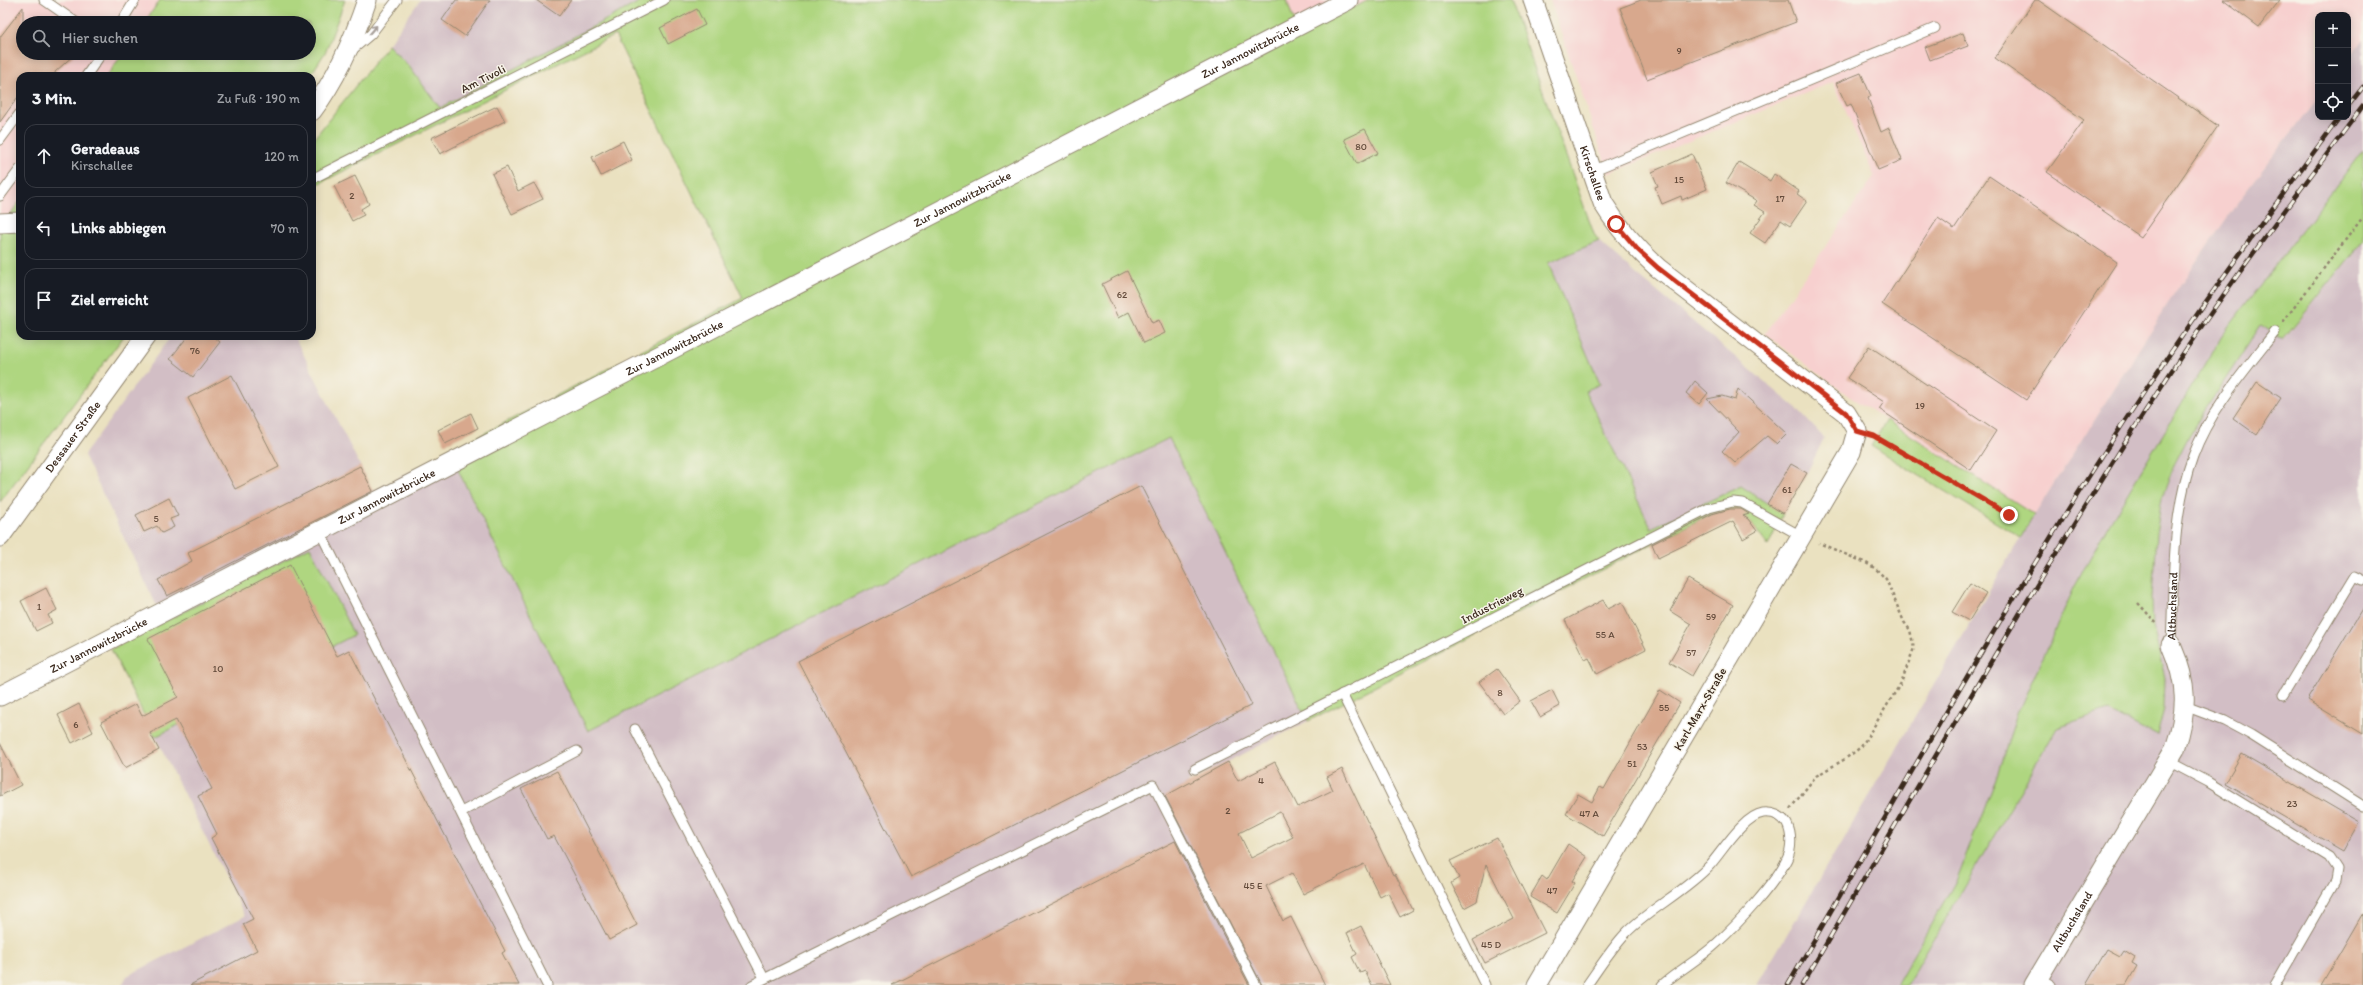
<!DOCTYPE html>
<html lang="de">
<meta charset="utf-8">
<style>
body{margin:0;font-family:Itim,sans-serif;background:#20242c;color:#f1f3f6}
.controls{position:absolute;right:12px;top:12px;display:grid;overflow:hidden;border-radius:8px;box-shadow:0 2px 10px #0003}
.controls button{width:36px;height:36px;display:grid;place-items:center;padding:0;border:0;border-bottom:1px solid #363941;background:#171b24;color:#f1f3f6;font:20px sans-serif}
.stop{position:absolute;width:12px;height:12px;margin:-9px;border:3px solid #c8321e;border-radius:50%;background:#fff}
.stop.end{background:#c8321e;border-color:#fff;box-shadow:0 1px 4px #0008}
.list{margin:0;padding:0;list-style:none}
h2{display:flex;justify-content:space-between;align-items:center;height:52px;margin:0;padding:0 16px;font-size:17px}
h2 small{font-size:13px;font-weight:400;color:#9ea1a6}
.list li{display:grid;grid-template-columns:26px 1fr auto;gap:12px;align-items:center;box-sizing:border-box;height:64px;margin:0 8px 8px;padding:0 8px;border:1px solid #363941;border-radius:12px}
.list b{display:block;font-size:15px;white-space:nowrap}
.list p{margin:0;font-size:13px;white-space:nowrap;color:#9ea1a6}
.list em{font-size:13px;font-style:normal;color:#9ea1a6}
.icon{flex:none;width:22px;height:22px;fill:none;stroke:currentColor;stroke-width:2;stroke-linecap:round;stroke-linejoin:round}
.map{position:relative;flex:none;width:2363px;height:985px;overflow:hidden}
.search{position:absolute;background:#171b24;box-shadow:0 2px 10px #0003;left:16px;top:16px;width:300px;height:44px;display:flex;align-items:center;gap:10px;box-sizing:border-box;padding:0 14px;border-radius:22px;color:#9ea1a6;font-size:15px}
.panel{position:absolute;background:#171b24;box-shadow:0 2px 10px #0003;left:16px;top:72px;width:300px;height:268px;border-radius:12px}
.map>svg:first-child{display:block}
.built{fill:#f7d0cf}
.industrial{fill:#d2bec5}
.green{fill:#afd680;stroke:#75804f}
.building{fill:#d8a88d;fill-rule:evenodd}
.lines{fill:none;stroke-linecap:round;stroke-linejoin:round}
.lane-casing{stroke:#92866f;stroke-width:11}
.street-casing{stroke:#92866f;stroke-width:21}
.path{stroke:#92866f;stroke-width:2.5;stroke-dasharray:3 3;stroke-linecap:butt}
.lane{stroke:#fff;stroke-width:9}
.street{stroke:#fff;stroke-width:19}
.rail-casing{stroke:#3b2a1e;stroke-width:4.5}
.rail{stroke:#f7f3e8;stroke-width:3;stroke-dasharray:9;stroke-linecap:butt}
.oneway{stroke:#a79f9a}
.route{stroke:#c8321e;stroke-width:5}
.labels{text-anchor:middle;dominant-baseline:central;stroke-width:3;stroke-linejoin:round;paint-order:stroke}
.number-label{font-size:10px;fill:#624a3a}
.street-label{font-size:12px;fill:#3b2a1e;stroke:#f7f3e8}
</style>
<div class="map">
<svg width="2363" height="985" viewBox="0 0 2363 985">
<rect width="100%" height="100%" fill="#f7f3e8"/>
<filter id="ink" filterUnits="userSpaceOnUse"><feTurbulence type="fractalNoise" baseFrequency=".025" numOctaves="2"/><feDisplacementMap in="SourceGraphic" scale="8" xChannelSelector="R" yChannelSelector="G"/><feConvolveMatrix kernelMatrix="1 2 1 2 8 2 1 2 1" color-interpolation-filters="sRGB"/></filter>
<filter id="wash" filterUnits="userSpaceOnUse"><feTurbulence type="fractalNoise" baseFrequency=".012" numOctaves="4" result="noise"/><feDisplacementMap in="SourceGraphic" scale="16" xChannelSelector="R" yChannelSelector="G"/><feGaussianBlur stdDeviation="0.9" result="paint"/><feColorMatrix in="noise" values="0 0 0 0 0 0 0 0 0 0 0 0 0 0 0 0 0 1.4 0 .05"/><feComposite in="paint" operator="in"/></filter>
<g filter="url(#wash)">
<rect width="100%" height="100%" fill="#eae1c0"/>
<!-- built -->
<g class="built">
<polygon points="0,0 160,0 144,23 23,23 23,53 123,53 107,76 20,76 20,201 0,229"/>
<polygon points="1287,0 1369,0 1299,35"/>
<polygon points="1550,0 2363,0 2363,40 2348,59 2348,15 2318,15 2318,98 2240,199 2167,305 2034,515 1850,397 1765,334 1874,176 1833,82 1609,174"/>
</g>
<!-- industrial -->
<g class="industrial">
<polygon points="420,0 643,0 439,108 408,65 388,45"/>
<polygon points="2363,40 2363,150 2222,336 2099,541 2074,588 2017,714 1994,784 1957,879 1896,985 1757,985 2034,515 2167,305 2240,199 2318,98 2318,117 2348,117 2348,59"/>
<polygon points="1599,241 1636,274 1795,407 1824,438 1807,473 1783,514 1741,486 1652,529 1584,390 1599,384 1548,263"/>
<polygon points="2363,241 2363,985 1907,985 2057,728 2109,711 2157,735 2164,709 2165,678 2153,627 2152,598 2156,533 2162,498 2174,466 2192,430 2261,325 2284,340"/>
<polygon points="171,336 294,336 373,491 449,452 588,731 1169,438 1308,721 1188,782 1291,985 122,985 127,976 245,916 111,649 164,621 84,455"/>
</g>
<!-- green -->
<g class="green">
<polygon points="160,0 345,0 326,51 310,76 107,76 123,53 309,53 309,23 144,23"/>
<polygon points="643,0 1287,0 1293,19 1318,25 1369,0 1510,0 1594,234 1599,241 1548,263 1600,384 1585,391 1651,528 1741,486 1783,514 1768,546 1748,519 1732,510 1712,513 1308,721 1169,438 588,731 449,452 743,298 615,35 312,187 312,141 388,45 408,65 440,108"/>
<polygon points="2363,150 2363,241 2283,340 2261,325 2192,430 2174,465 2162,498 2156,533 2152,598 2153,627 2165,678 2164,709 2157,736 2109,711 2057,728 1907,985 1896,985 1957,879 1994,784 2017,714 2074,588 2099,541 2222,336"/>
<polygon points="20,201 20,336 124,336 0,502 0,229"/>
<polygon points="1887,420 2034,515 2021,538 1871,446"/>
<polygon points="310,547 354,635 155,737 111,649"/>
</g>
<g id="blocks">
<!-- building -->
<g class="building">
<polygon points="456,0 490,0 465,36 442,20"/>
<polygon points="536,0 571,0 559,16"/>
<polygon points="1641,0 1788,0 1796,22 1647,79 1620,8"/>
<polygon points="2035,0 2038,0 2218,126 2141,237 2047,172 2084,120 1995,58"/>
<polygon points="2223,0 2280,0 2259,27"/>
<polygon points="23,7 23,53 76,53 55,72 56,76 20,76 20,94 0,122 0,37"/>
<polygon points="697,9 705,25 668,44 660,28"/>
<polygon points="1963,33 1968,46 1930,60 1925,47"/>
<polygon points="1861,73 1871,96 1868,98 1881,132 1889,128 1902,160 1878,170 1851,104 1847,106 1836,83"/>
<polygon points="497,106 505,121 440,154 431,138"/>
<polygon points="1365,129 1378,153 1357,164 1344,139"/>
<polygon points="623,141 632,160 601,176 592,157"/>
<polygon points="1692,154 1707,189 1682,200 1681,196 1662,204 1655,187 1658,186 1652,172"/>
<polygon points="1739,162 1770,181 1774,174 1799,191 1797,194 1807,201 1790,226 1781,220 1765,243 1750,233 1765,212 1754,205 1757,201 1726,183"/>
<polygon points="507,167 518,191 534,183 543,199 512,214 492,174"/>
<polygon points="355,176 369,204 361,209 364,215 352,221 334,186"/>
<polygon points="1989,176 2117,262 2026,400 1882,304 1938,218 1954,229"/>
<polygon points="1127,271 1152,323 1159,320 1165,333 1144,343 1129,312 1118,318 1102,284"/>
<polygon points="188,336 213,336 220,342 193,377 170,359"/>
<polygon points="1869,346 1996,431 1971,470 1879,409 1884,402 1847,378"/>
<polygon points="232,375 279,467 235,489 188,398"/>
<polygon points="1695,381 1708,393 1699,404 1686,393"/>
<polygon points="2257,382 2281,398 2257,435 2233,418"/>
<polygon points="1738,389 1787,434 1777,444 1767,436 1735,463 1722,451 1739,432 1707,399 1722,396 1735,400"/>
<polygon points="471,413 478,428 445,444 438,430"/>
<polygon points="1791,464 1807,473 1783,514 1767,504"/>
<polygon points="360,466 373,491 167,596 158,580 192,561 188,553"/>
<polygon points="1141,486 1252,705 911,877 798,661"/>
<polygon points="169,498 178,516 170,519 174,527 162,533 157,526 144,532 136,515"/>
<polygon points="1730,509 1741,509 1749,514 1743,516 1748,519 1757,531 1743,539 1733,521 1658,558 1652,544 1712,514"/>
<polygon points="290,565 337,656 349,650 505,951 502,953 519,985 190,985 257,950 243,924 253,919 211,838 217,834 198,796 212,789 176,720 150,733 159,750 125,768 101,722 136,704 142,716 178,697 148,639"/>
<polygon points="1688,579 1733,605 1692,676 1669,662 1691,624 1670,611"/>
<polygon points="1970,583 1986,593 1969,621 1952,612"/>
<polygon points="46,588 57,610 48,615 52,623 36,631 21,601"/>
<polygon points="1603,600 1608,609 1622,602 1646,649 1597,674 1589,658 1585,660 1565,620"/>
<polygon points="2363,608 2363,734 2307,700"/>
<polygon points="1497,669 1520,701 1503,714 1479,682"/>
<polygon points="1552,690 1560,706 1540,717 1531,701"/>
<polygon points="1660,690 1680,703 1603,836 1566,814 1578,794 1592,802 1600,787 1604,789"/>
<polygon points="79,704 93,732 72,743 58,715"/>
<polygon points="0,743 21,785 0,796"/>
<polygon points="2242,754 2359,822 2343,851 2225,783"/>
<path d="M1228,762l10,19 37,-19 23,45 35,-17 -6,-13 15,-8 51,106 2,-1 18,36 -13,7 -12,-24 -8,4 -16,-33 -61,30 -11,-21 -26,13 17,35 8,-4 34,68h-63l-97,-189zM1280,812l13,25 -42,21 -12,-25z"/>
<polygon points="557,771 637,925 609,940 554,836 547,839 521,789"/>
<polygon points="1497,838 1545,933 1485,963 1473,940 1514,919 1486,864 1477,901 1464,908 1451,883 1459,878 1450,861"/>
<polygon points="1175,841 1249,985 892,985"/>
<polygon points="1568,844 1587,857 1572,881 1575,883 1557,913 1530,897 1542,876 1547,880"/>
<polygon points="2363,913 2363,985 2321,985"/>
<polygon points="1361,926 1390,985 1372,985 1365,971 1360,973 1352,957 1357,954 1347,933"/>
<polygon points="2107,949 2120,956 2124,950 2135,957 2132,963 2137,966 2126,985 2086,985"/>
</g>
</g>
</g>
<g filter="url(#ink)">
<use href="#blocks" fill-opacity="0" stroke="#92866f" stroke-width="1"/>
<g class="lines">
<defs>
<g id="lane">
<polyline points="44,0 77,23"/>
<polyline points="121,23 135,0"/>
<polyline points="352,50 371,34 397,0"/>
<polyline points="86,76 102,53"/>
<polyline points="0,140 20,113"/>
<polyline points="1592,171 1935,28"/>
<polyline points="312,179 664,0"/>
<polyline points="0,196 20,169"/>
<polyline points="319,530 547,985"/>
<path id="s1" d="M2171,645c3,-63 0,-129 22,-189 17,-46 52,-86 82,-124"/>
<polyline points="1342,694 1485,985"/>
<polyline points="2283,695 2355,576 2363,580"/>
<polyline points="2185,706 2225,721 2251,735 2363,806"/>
<polyline points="635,729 764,978"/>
<polyline points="2168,761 2208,782 2329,857 2337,869 2335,881 2275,985"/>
<polyline points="1195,769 1709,508 1733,502 1742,503 1801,536"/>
<polyline points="461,812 577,751"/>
<polyline points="2039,978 2051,985"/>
<polyline points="752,985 1153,785 1256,985"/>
<path d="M1587,985c12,-17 24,-36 38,-51 25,-26 60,-42 85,-69 13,-15 34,-49 53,-52 10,-1 19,3 24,11 5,10 5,25 0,35 -12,25 -49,65 -70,84 -17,16 -38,27 -55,42"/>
</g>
<g id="street">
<path id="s2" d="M1533,0l70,203c15,25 33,45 55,65l188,145 11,18 -6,21 -314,533"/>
<path d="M312,111c25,-33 42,-72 55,-111"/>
<polyline points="0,223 20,222"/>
<path id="s3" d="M0,537l146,-201"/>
<path id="s4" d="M0,696l1348,-696"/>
<path id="s5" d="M2034,985l141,-236c13,-40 13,-65 -4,-104"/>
</g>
</defs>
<!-- lane casing -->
<use href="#lane" class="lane-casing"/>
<!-- street casing -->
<use href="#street" class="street-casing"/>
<!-- path -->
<g class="path">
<polyline points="2283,322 2363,217"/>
<polyline points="1873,435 2009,515"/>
<polyline points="2138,603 2158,625"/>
<polyline points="1790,809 1816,776 1845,759 1861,747 1901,683 1914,648 1910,630 1904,622 1886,579 1876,569 1866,563 1819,543"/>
</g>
<!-- lane -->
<use href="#lane" class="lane"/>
<!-- street -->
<use href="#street" class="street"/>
<defs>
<g id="rail">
<polyline points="2348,106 2363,87"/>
<path d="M1788,985c100,-171 197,-345 303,-512 78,-122 162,-240 249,-356"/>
<path d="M1802,985c118,-201 232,-404 359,-598 63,-97 133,-189 202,-281"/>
</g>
</defs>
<!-- rail casing -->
<use href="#rail" class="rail-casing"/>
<!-- rail -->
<use href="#rail" class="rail"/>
</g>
<!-- one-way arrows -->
<defs><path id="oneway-shaft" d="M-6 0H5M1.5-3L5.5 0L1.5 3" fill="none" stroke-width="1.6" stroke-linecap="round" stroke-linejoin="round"/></defs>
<use class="oneway" href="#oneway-shaft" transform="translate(373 30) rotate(-49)"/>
</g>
<g class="lines" filter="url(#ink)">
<!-- route -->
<polyline class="route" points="1616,224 1637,249 1658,268 1846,413 1857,431 1874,436 2009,515"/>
</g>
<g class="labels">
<!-- number labels -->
<g class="number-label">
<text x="1679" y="50">9</text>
<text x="1361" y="146">80</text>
<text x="1679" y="179">15</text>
<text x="352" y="195">2</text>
<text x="1780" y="198">17</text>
<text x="1122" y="294">62</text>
<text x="195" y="350">76</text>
<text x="1920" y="405">19</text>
<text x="1787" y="489">61</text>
<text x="156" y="518">5</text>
<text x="39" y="606">1</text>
<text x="1711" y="616">59</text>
<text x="1605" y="634">55 A</text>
<text x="1691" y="652">57</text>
<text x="218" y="668">10</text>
<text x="1500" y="692">8</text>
<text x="1664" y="707">55</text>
<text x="76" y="724">6</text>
<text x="1642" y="746">53</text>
<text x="1632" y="763">51</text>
<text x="1261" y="780">4</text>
<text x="2292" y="803">23</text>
<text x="1228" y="810">2</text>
<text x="1589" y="813">47 A</text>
<text x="1253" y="885">45 E</text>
<text x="1552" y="890">47</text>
<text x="1491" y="944">45 D</text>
</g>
<!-- street labels -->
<g class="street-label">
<text stroke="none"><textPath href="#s4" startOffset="1407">Zur Jannowitzbrücke</textPath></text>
<text transform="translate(483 79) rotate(-27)">Am Tivoli</text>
<text stroke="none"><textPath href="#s2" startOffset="183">Kirschallee</textPath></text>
<text stroke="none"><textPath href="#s4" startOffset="1083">Zur Jannowitzbrücke</textPath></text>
<text stroke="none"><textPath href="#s4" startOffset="759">Zur Jannowitzbrücke</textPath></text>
<text stroke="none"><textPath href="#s3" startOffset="124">Dessauer Straße</textPath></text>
<text stroke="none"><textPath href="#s4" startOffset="435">Zur Jannowitzbrücke</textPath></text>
<text transform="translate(1492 605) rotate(-27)">Industrieweg</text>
<text stroke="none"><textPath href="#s1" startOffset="39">Altbuchsland</textPath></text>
<text stroke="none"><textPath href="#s4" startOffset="111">Zur Jannowitzbrücke</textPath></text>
<text transform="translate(1700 709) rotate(-60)">Karl-Marx-Straße</text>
<text stroke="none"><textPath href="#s5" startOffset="74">Altbuchsland</textPath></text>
</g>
</g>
</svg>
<div class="controls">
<button>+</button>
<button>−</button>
<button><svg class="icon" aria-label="locate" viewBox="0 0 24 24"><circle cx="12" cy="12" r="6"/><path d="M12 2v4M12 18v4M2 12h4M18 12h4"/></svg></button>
</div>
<div class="stop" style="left:1616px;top:224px"></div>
<div class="stop end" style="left:2009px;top:515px"></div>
<div class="search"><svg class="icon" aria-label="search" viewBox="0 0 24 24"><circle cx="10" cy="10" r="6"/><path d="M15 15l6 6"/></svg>Hier suchen</div>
<section class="panel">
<h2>3 Min.<small>Zu Fuß · 190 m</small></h2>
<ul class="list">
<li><svg class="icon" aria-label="ahead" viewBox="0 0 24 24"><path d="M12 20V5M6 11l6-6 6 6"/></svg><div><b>Geradeaus</b><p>Kirschallee</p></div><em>120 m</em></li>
<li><svg class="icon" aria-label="left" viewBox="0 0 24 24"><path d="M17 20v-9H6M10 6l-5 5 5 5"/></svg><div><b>Links abbiegen</b></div><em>70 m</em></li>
<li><svg class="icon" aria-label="arrive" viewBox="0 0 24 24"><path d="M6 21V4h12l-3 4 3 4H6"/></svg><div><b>Ziel erreicht</b></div></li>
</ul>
</section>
</div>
